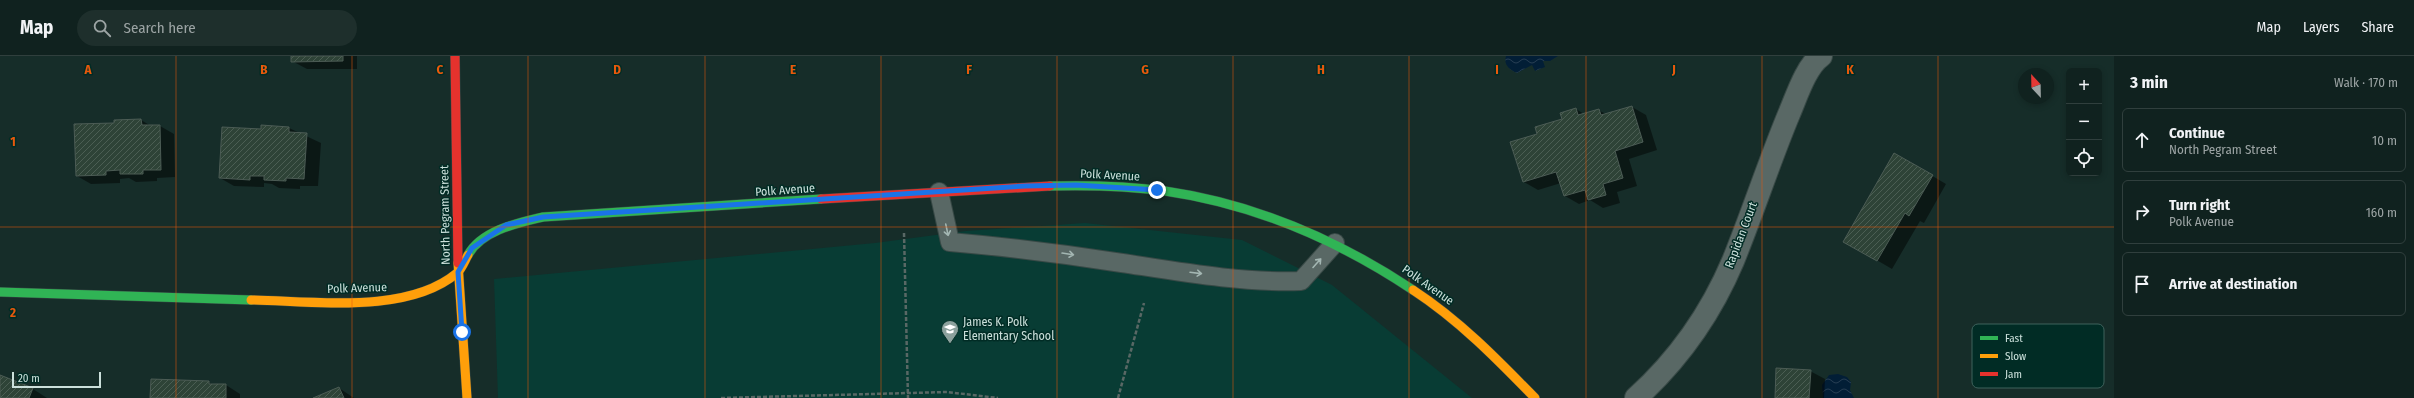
<!DOCTYPE html>
<meta charset="utf-8">
<style>
body{margin:0;font-family:"Fira Sans Condensed",sans-serif;background:#1e2f2c;color:#f1f3f6}
.controls{position:absolute;right:12px;top:12px;display:grid;overflow:hidden;border-radius:6px;box-shadow:0 2px 6px #0003}
.controls button{width:36px;height:36px;display:grid;place-items:center;padding:0;border:0;border-bottom:1px solid #303f3d;background:#10221f;color:#f1f3f6;font:20px sans-serif}
.compass{position:absolute;left:2018px;top:12px;width:36px;height:36px;border-radius:50%;background:#10221f;box-shadow:0 2px 6px #0003;rotate:338deg}
.scale{position:absolute;left:12px;bottom:10px;width:89px;box-sizing:border-box;padding-left:4px;border:2px solid #cbe0db;border-top:0;font-size:11px;line-height:14px;white-space:nowrap;color:#cbe0db;-webkit-text-stroke:3px #012c25;paint-order:stroke}
.stop{position:absolute;width:12px;height:12px;margin:-9px;border:3px solid #1a73e8;border-radius:50%;background:#fff}
.stop.end{background:#1a73e8;border-color:#fff;box-shadow:0 1px 4px #0008}
.list{margin:0;padding:0;list-style:none}
h2{display:flex;justify-content:space-between;align-items:center;height:52px;margin:0;padding:0 16px;font-size:17px}
h2 small{font-size:13px;font-weight:400;color:#9ca4a4}
.list li{display:grid;grid-template-columns:26px 1fr auto;gap:12px;align-items:center;box-sizing:border-box;height:64px;margin:0 8px 8px;padding:0 8px;border:1px solid #303f3d;border-radius:6px}
.list b{display:block;font-size:15px;white-space:nowrap}
.list p{margin:0;font-size:13px;white-space:nowrap;color:#9ca4a4}
.list em{font-size:13px;font-style:normal;color:#9ca4a4}
.icon{flex:none;width:22px;height:22px;fill:none;stroke:currentColor;stroke-width:2;stroke-linecap:round;stroke-linejoin:round}
.map{position:relative;flex:none;width:2114px;height:342px;overflow:hidden}
header{display:flex;align-items:center;gap:24px;box-sizing:border-box;height:56px;padding:0 20px;background:#10221f;border-bottom:1px solid #303f3d}
header strong{font-size:19px}
nav{display:flex;gap:22px;margin-inline-start:auto;font-size:14px}
.search{width:280px;height:36px;background:#1e2f2c;display:flex;align-items:center;gap:10px;box-sizing:border-box;padding:0 14px;border-radius:22px;color:#9ca4a4;font-size:15px}
main{display:flex}
aside{flex:1;background:#10221f}
.map>svg:first-child{display:block}
.built{fill:#083c34}
.water{fill:url(#water-waves)}
.shadow{fill:#0007}
.building{fill:url(#building-hatch);stroke:#4c5c55}
.lines{fill:none;stroke-linecap:round;stroke-linejoin:round}
.lane-casing{stroke:#384946;stroke-width:20}
.street-casing{stroke:#384946;stroke-width:24}
.fast-casing{stroke:#384946;stroke-width:10}
.slow-casing{stroke:#384946;stroke-width:10}
.jam-casing{stroke:#384946;stroke-width:10}
.path{stroke:#596865;stroke-width:2.5;stroke-dasharray:4 2;stroke-linecap:butt}
.lane{stroke:#596865;stroke-width:18}
.street{stroke:#596865;stroke-width:22}
.fast{stroke:#30b455;stroke-width:9}
.slow{stroke:#ff9f0a;stroke-width:9}
.jam{stroke:#e5322d;stroke-width:9}
.oneway{stroke:#a3b6b2}
.route{stroke:#1a73e8;stroke-width:5}
.grid{fill:none;stroke:#e8590c;stroke-width:1;stroke-opacity:0.55}
.labels{text-anchor:middle;dominant-baseline:central;stroke-width:3;stroke-linejoin:round;paint-order:stroke}
.street-label{font-size:12px;fill:#cbe0db;stroke:#012c25}
.poi-label{font-size:12px;fill:#cbe0db;stroke:#012c25;text-anchor:start}
.key{fill:#012c25;stroke:#3e625c;stroke-width:1}
.key-label{font-size:11px;fill:#cbe0db}
.grid-label{font-size:13px;text-anchor:middle;font-weight:bold;fill:#e8590c;stroke:#012c25;stroke-width:3;stroke-linejoin:round;paint-order:stroke}
</style>
<header>
<strong>Map</strong>
<div class="search"><svg class="icon" aria-label="search" viewBox="0 0 24 24"><circle cx="10" cy="10" r="6"/><path d="M15 15l6 6"/></svg>Search here</div>
<nav><a>Map</a><a>Layers</a><a>Share</a></nav>
</header>
<main>
<div class="map">
<svg width="2114" height="342" viewBox="0 0 2114 342">
<defs>
<pattern id="water-waves" width="16" height="10" patternUnits="userSpaceOnUse"><rect width="16" height="10" fill="#021e36"/><path d="M0 5q4-4 8 0t8 0" fill="none" stroke="#263e52"/></pattern>
<pattern id="building-hatch" width="6" height="6" patternUnits="userSpaceOnUse"><rect width="6" height="6" fill="#2e4337"/><path d="M-1 1l2-2M0 6l6-6M5 7l2-2" fill="none" stroke="#4b5e53"/></pattern>
</defs>
<rect width="100%" height="100%" fill="#162d29"/>
<!-- built -->
<polygon class="built" points="1085,167 1242,184 1332,229 1472,342 498,342 494,223 875,187 966,175"/>
<!-- water -->
<g class="water">
<path d="M1506,0h52l-8,5h-7l2,6 -10,4 -3,-6 -15,8c-7,-3 -14,-8 -11,-17z"/>
<polygon points="1838,318 1847,321 1851,326 1850,334 1854,342 1823,342 1822,329 1829,319"/>
</g>
<!-- shadow -->
<g class="shadow">
<polygon points="292,0 357,0 357,13 307,13 292,5"/>
<polygon points="1632,51 1646,59 1657,94 1629,103 1637,130 1617,136 1620,147 1603,152 1590,144 1579,148 1565,140 1561,127 1538,134 1524,126 1538,78 1576,53 1584,58 1598,54 1606,58"/>
<polygon points="141,64 151,70 160,70 174,78 175,121 157,122 157,125 136,126 129,122 120,123 120,127 91,128 77,120 115,68"/>
<polygon points="289,72 321,87 318,130 300,130 300,133 279,132 272,128 264,127 264,131 234,130 220,122 262,74"/>
<polygon points="1895,98 1946,128 1924,167 1920,165 1892,213 1844,185"/>
<polygon points="1810,315 1825,323 1824,342 1776,342"/>
<polygon points="1,321 33,333 47,342 0,342"/>
<polygon points="208,326 214,329 226,329 240,338 240,342 151,342"/>
<polygon points="339,332 354,342 316,342"/>
</g>
<!-- building -->
<g class="building">
<polygon points="291,0 343,0 343,5 291,6"/>
<polygon points="1632,50 1643,86 1615,95 1623,122 1603,128 1606,139 1588,144 1585,134 1564,140 1556,116 1523,126 1510,86 1537,78 1535,71 1562,63 1560,57 1576,52 1578,59 1599,53 1601,59"/>
<polygon points="141,63 142,69 160,69 161,114 143,114 143,118 120,118 120,114 106,115 106,119 76,120 74,68 114,67 114,64"/>
<polygon points="261,69 289,71 289,76 307,77 304,123 286,122 286,125 264,124 264,120 250,120 250,124 219,122 222,71 261,73"/>
<polygon points="1894,97 1933,119 1909,160 1905,157 1877,205 1843,186"/>
<polygon points="1776,312 1811,314 1809,342 1775,342"/>
<polygon points="0,319 33,332 29,342 0,342"/>
<polygon points="151,323 209,325 209,328 226,328 226,342 150,342"/>
<polygon points="339,331 344,342 313,342"/>
</g>
<g class="lines">
<defs>
<path id="lane" d="M939,136l11,50c58,5 115,12 172,21 59,9 120,20 179,18l34,-38"/>
<path id="street" d="M1636,342c42,-38 75,-85 97,-137 20,-49 36,-99 56,-147 7,-16 17,-48 32,-58"/>
<g id="fast">
<path d="M1050,130c38,-1 77,0 115,5 89,13 173,49 248,99"/>
<path d="M468,199c14,-25 50,-32 75,-38l278,-18"/>
<polyline points="0,236 251,244"/>
</g>
<g id="slow">
<polyline points="458,207 467,342"/>
<path d="M1413,234c46,30 84,69 122,108"/>
<path d="M251,244c61,1 156,15 206,-27 5,-4 8,-13 11,-18"/>
</g>
<g id="jam">
<polyline points="455,0 458,207"/>
<polyline points="821,143 1050,130"/>
</g>
</defs>
<!-- lane casing -->
<use href="#lane" class="lane-casing"/>
<!-- street casing -->
<use href="#street" class="street-casing"/>
<!-- fast casing -->
<use href="#fast" class="fast-casing"/>
<!-- slow casing -->
<use href="#slow" class="slow-casing"/>
<!-- jam casing -->
<use href="#jam" class="jam-casing"/>
<!-- path -->
<g class="path">
<polyline points="904,177 908,342"/>
<polyline points="721,342 947,336 998,342"/>
<polyline points="1118,342 1144,247"/>
</g>
<!-- lane -->
<use href="#lane" class="lane"/>
<!-- street -->
<use href="#street" class="street"/>
<!-- fast -->
<use href="#fast" class="fast"/>
<!-- slow -->
<use href="#slow" class="slow"/>
<!-- jam -->
<use href="#jam" class="jam"/>
</g>
<!-- one-way arrows -->
<defs><path id="oneway-shaft" d="M-6 0H5M1.5-3L5.5 0L1.5 3" fill="none" stroke-width="1.6" stroke-linecap="round" stroke-linejoin="round"/></defs>
<g class="oneway">
<use href="#oneway-shaft" transform="translate(947 174) rotate(78)"/>
<use href="#oneway-shaft" transform="translate(1068 198) rotate(9)"/>
<use href="#oneway-shaft" transform="translate(1317 207) rotate(-48)"/>
<use href="#oneway-shaft" transform="translate(1196 217) rotate(7)"/>
</g>
<g class="lines">
<!-- route -->
<polyline class="route" points="462,276 458,216 472,192 506,169 543,161 1025,130 1076,129 1157,134"/>
</g>
<!-- grid -->
<path class="grid" d="M176,0v342M352,0v342M528,0v342M705,0v342M881,0v342M1057,0v342M1233,0v342M1409,0v342M1586,0v342M1762,0v342M1938,0v342M0,171h2114"/>
<!-- icons -->
<defs>
<symbol id="school-pin" viewBox="-11 -11 22 30"><path d="M0 17L-7.5 6A9.5 9.5 0 1 1 7.5 6Z" fill="#8ca19d" stroke="#012c25"/><path d="M0-5L7-2L0 1L-7-2ZM-4 1L0 2.5L4 1V4Q0 6-4 4Z" fill="#fff"/></symbol>
</defs>
<g fill-rule="evenodd">
<use href="#school-pin" x="940" y="263" width="20" height="27"/>
</g>
<g class="labels">
<!-- street labels -->
<g class="street-label">
<text transform="translate(1110 119) rotate(3)">Polk Avenue</text>
<text transform="translate(785 134) rotate(-4)">Polk Avenue</text>
<text transform="translate(445 159) rotate(-91)">North Pegram Street</text>
<text transform="translate(1741 179) rotate(-69)">Rapidan Court</text>
<text transform="translate(1428 229) rotate(35)">Polk Avenue</text>
<text transform="translate(357 232) rotate(-2)">Polk Avenue</text>
</g>
<!-- poi labels -->
<g class="poi-label">
<text x="963" y="266">James K. Polk<tspan x="963" dy="14">Elementary School</tspan></text>
</g>
</g>
<!-- legend -->
<rect x="1972" y="268" width="132" height="64" rx="6" class="key"/>
<rect x="1980" y="280" width="18" height="4" fill="#30b455"/>
<rect x="1980" y="298" width="18" height="4" fill="#ff9f0a"/>
<rect x="1980" y="316" width="18" height="4" fill="#e5322d"/>
<g class="key-label">
<text x="2005" y="286">Fast</text>
<text x="2005" y="304">Slow</text>
<text x="2005" y="322">Jam</text>
</g>
<g class="grid-label">
<text x="88" y="18">A</text>
<text x="264" y="18">B</text>
<text x="440" y="18">C</text>
<text x="617" y="18">D</text>
<text x="793" y="18">E</text>
<text x="969" y="18">F</text>
<text x="1145" y="18">G</text>
<text x="1321" y="18">H</text>
<text x="1497" y="18">I</text>
<text x="1674" y="18">J</text>
<text x="1850" y="18">K</text>
<text x="13" y="90">1</text>
<text x="13" y="261">2</text>
</g>
</svg>
<div class="controls">
<button>+</button>
<button>−</button>
<button><svg class="icon" aria-label="locate" viewBox="0 0 24 24"><circle cx="12" cy="12" r="6"/><path d="M12 2v4M12 18v4M2 12h4M18 12h4"/></svg></button>
</div>
<svg class="compass" viewBox="-18 -18 36 36"><path d="M0-13l5 13h-10z" fill="#e53935"/><path d="M0 13l5-13h-10z" fill="#9ca4a4"/></svg>
<div class="scale">20 m</div>
<div class="stop" style="left:462px;top:276px"></div>
<div class="stop end" style="left:1157px;top:134px"></div>
</div>
<aside>
<h2>3 min<small>Walk · 170 m</small></h2>
<ul class="list">
<li><svg class="icon" aria-label="ahead" viewBox="0 0 24 24"><path d="M12 20V5M6 11l6-6 6 6"/></svg><div><b>Continue</b><p>North Pegram Street</p></div><em>10 m</em></li>
<li><svg class="icon" aria-label="right" viewBox="0 0 24 24"><path d="M7 20v-9h11M14 6l5 5-5 5"/></svg><div><b>Turn right</b><p>Polk Avenue</p></div><em>160 m</em></li>
<li><svg class="icon" aria-label="arrive" viewBox="0 0 24 24"><path d="M6 21V4h12l-3 4 3 4H6"/></svg><div><b>Arrive at destination</b></div></li>
</ul>
</aside>
</main>
